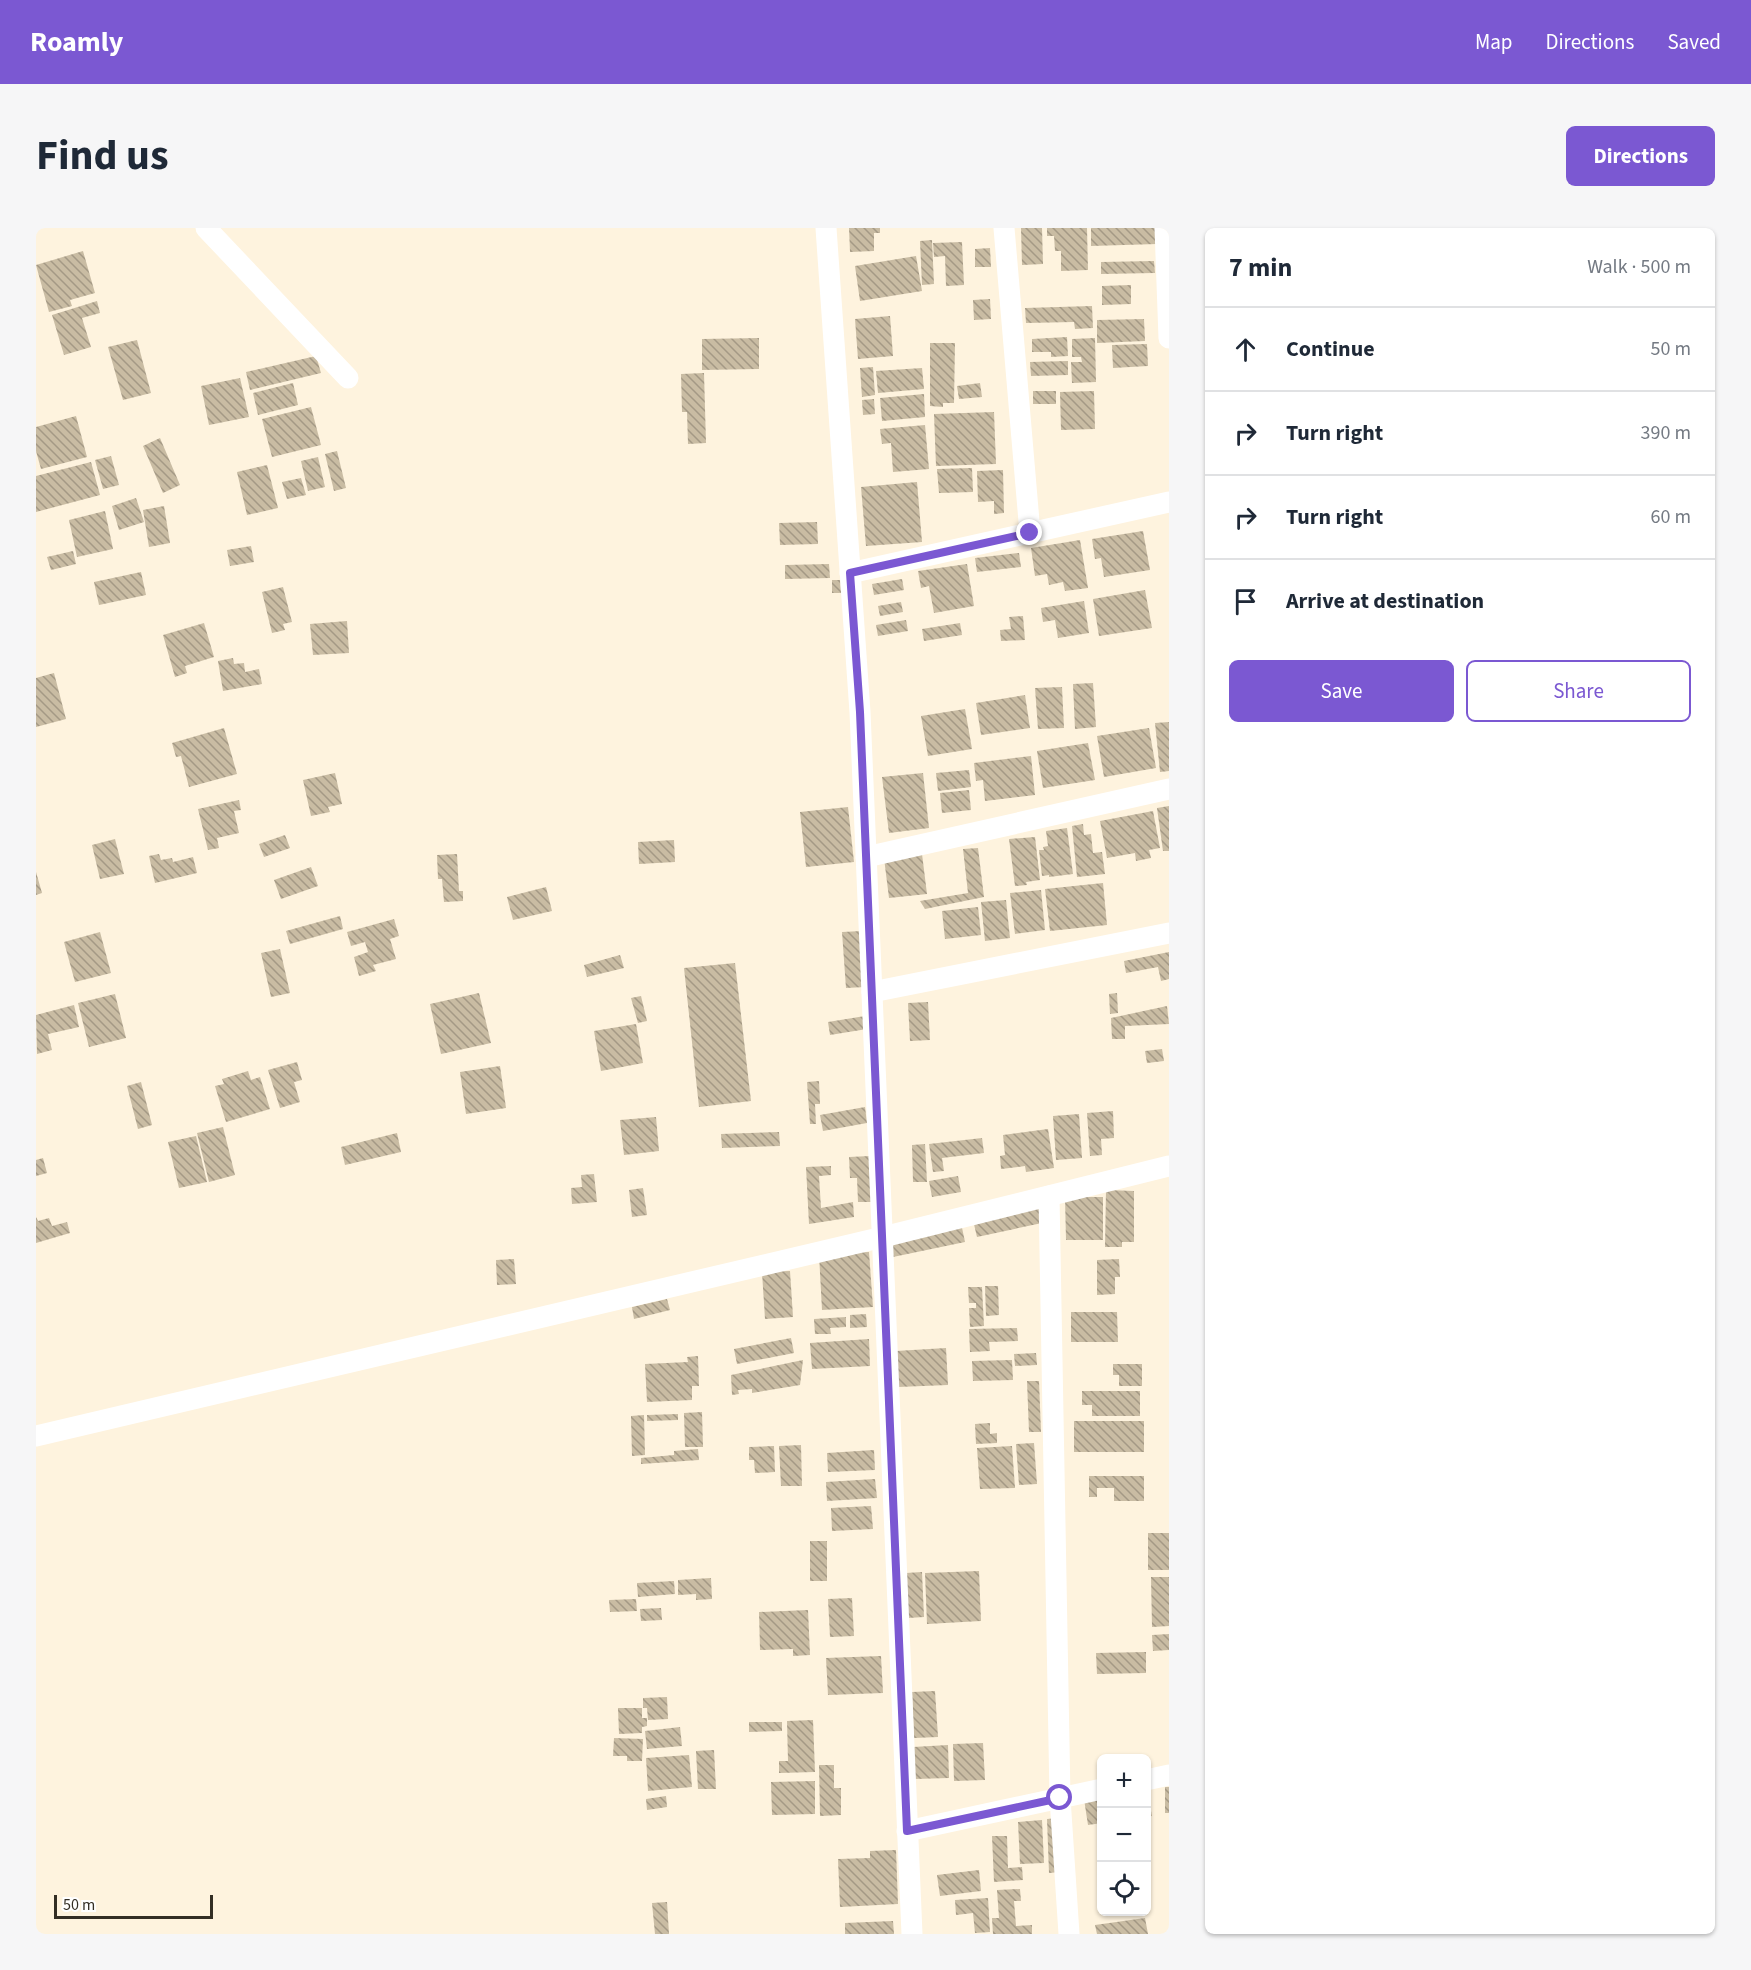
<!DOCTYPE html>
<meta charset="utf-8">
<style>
body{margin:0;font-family:"Source Sans 3",sans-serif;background:#f6f6f7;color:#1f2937}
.controls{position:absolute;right:18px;bottom:18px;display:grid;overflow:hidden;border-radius:9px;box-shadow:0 2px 4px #0004}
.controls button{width:54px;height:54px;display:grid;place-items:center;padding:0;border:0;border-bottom:2px solid #e0e1e3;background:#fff;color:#1f2937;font:30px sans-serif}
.scale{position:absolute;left:18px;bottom:15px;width:159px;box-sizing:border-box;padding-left:6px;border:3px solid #332e24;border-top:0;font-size:16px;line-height:21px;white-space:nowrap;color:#332e24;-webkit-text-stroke:4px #fff;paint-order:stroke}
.stop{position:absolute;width:18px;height:18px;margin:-14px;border:4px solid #7b58d2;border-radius:50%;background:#fff}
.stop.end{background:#7b58d2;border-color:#fff;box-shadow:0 2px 6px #0008}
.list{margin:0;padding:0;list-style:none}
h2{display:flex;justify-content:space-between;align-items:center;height:78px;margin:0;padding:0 24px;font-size:26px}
h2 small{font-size:20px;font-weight:400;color:#747a83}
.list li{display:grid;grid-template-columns:39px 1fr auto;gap:18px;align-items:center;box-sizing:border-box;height:84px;padding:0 24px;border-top:2px solid #e0e1e3}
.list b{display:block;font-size:22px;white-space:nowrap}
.list em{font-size:20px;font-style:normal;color:#747a83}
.actions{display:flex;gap:12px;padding:18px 24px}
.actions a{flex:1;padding:14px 0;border:2px solid #7b58d2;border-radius:9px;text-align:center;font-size:21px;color:#7b58d2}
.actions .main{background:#7b58d2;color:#fff}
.icon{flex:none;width:33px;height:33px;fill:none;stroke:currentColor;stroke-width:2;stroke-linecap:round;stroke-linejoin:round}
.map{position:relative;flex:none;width:1133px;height:1706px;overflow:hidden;border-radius:9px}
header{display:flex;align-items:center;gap:36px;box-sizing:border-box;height:84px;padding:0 30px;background:#7b58d2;color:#fff}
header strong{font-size:28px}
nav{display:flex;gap:33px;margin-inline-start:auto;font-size:21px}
.intro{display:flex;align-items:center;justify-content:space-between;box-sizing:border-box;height:144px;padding:0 36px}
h1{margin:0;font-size:42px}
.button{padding:15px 27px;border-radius:9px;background:#7b58d2;color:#fff;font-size:21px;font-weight:700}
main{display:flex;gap:36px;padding:0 36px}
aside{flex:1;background:#fff;border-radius:9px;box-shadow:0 2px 4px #0004}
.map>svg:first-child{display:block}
.building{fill:url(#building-back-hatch)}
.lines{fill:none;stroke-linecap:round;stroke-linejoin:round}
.minor{stroke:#fff;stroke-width:21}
.route{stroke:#7b58d2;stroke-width:8}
</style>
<header>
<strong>Roamly</strong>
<nav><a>Map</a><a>Directions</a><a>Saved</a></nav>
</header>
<div class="intro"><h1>Find us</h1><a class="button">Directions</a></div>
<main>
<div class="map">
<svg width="1133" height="1706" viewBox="0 0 1133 1706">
<defs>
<pattern id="building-back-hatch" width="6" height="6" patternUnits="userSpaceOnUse" patternTransform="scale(1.5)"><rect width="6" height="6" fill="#c9bca3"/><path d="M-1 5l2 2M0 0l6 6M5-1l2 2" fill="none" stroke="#a49985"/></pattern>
</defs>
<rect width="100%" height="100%" fill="#fef3de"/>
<!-- building -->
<g class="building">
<polygon points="813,0 844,0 844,5 838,5 838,23 814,24"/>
<polygon points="985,0 1006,0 1007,36 986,37"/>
<polygon points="1011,0 1051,0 1052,42 1025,43 1025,23 1019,23 1018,8 1011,8"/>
<polygon points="1055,0 1121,0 1121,16 1055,18"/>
<polygon points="896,12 898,56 886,57 884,13"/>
<polygon points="926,14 928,57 910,58 909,28 898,29 897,15"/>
<polygon points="954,20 955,39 939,39 939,21"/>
<polygon points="47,23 59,65 34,72 36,78 13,84 0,37"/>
<polygon points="880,28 886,63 824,73 819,38"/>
<polygon points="1118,33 1119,45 1065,46 1065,34"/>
<polygon points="1095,57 1095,76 1066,77 1066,58"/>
<polygon points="954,71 955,91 938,92 937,72"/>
<polygon points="61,73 64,85 46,90 55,119 28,127 16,87"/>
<polygon points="1056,78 1057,100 1039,101 1038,94 990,95 989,80"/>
<polygon points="854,88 857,128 822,131 819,91"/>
<polygon points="1108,91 1109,113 1061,115 1061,92"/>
<polygon points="1031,109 1032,128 1015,129 1015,124 996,124 996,111"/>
<polygon points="723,110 723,141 666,142 666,111"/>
<polygon points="1059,110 1060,154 1036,155 1035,134 1046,134 1045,129 1036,129 1036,111"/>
<polygon points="101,112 115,165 87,172 72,119"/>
<polygon points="894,115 919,115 918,175 907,175 907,179 894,178"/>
<polygon points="1111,116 1112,138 1077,140 1076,117"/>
<polygon points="280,128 285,145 214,162 210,144"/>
<polygon points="1032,133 1032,147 995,148 994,134"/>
<polygon points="837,139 839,167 826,169 824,140"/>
<polygon points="886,140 888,161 842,165 840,143"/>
<polygon points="668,145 670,215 652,216 651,184 646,184 645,146"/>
<polygon points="204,150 213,189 173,197 165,158"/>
<polygon points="257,155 262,177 222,187 217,165"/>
<polygon points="944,155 946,169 923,171 921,158"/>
<rect x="997" y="163" width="23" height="13"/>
<polygon points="1058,163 1059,201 1025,202 1024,164"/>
<polygon points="888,166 889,189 846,193 844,170"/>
<polygon points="838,171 839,186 827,187 826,172"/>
<polygon points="275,179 285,217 236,229 226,191"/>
<polygon points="958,184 960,236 900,238 898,186"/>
<polygon points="40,188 51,229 5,241 0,223 0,199"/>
<polygon points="889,197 893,241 857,244 855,215 846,216 844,201"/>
<polygon points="124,210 144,257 127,265 107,218"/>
<polygon points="301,223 310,260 298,263 289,226"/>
<polygon points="75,228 83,257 67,261 59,232"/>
<polygon points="282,229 289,259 272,263 265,233"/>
<polygon points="55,234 64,267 0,284 0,248"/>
<polygon points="231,237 242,280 211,287 201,244"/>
<polygon points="936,240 937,264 903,265 901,241"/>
<polygon points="967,242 968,285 958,286 958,273 942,274 941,243"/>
<polygon points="265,250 270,267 251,271 246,254"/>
<polygon points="881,254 886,314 830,318 825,259"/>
<polygon points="100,270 108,294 83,302 76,278"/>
<polygon points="128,278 134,315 113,319 107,282"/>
<polygon points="69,283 77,321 41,329 33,292"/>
<polygon points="781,294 782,316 744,317 743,295"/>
<polygon points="1107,303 1114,342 1068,349 1065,330 1059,331 1056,311"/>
<polygon points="1044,312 1052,360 1029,363 1027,354 1013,357 1011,346 999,348 995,320"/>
<polygon points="215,318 218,334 194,338 191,322"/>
<polygon points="37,323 40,336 15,342 11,329"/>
<polygon points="983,325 985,339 941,344 939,330"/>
<polygon points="793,336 794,350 749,351 749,337"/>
<polygon points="931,336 938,378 898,385 893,358 885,360 882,343"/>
<polygon points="105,344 110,367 63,377 58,354"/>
<polygon points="866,351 868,362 838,367 836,356"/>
<polygon points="796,352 804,352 805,365 796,365"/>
<polygon points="247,359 256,394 247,396 249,402 236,405 226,364"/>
<polygon points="1109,362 1116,400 1063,408 1057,371"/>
<polygon points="1048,373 1053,405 1022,410 1019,392 1007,394 1005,380"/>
<polygon points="865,374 867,384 844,388 842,378"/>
<polygon points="987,388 989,412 965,413 964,402 975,401 973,389"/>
<polygon points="870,392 872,403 842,408 840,397"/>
<polygon points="311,393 313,425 277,427 274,396"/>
<polygon points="168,395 178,429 149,438 151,445 139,449 127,407"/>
<polygon points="924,395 926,407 888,413 886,401"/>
<polygon points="197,430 198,436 208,435 209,444 223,441 226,456 187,463 182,433"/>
<polygon points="18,445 30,491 0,499 0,450"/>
<polygon points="1057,455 1060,499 1039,501 1037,456"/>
<polygon points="1026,459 1028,500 1002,501 999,460"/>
<polygon points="989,467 994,500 945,507 940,475"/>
<polygon points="929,481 936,521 892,528 885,488"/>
<polygon points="1133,494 1133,543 1124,544 1119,495"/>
<polygon points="188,500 201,546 153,559 145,528 140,529 136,515"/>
<polygon points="1113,500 1120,540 1068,549 1061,508"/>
<polygon points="1052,515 1059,552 1007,560 1001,523"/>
<polygon points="995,528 999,567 949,573 947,552 940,553 938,535"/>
<polygon points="933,542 935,559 902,563 900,545"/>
<polygon points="299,545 306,576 292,579 294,584 275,588 267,552"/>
<polygon points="887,545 893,600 853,605 846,549"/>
<polygon points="933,562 935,582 906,585 904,565"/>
<polygon points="203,572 205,582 198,583 203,605 181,610 183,620 172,622 162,581"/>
<polygon points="1133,578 1133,623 1127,623 1121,580"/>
<polygon points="812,579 818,634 770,639 764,584"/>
<polygon points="1117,583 1124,620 1113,622 1115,630 1100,633 1099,625 1071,630 1064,593"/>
<polygon points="1047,596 1048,607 1055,606 1057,625 1066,624 1069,646 1041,649 1036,598"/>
<polygon points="1031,600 1037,646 1013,649 1013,647 1006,648 1003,622 1008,622 1007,619 1012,618 1010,603"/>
<polygon points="249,607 254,620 228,629 223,616"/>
<polygon points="999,609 1004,652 990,654 991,657 979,658 973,611"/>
<polygon points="79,611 88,646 64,651 56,617"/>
<polygon points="638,612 639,634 603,636 602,614"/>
<polygon points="942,620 948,669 889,681 884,673 932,665 927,621"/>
<polygon points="123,626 125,632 136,630 137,634 157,629 161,645 119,655 113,628"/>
<polygon points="421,626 423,663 427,663 427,673 408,674 406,651 402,651 401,627"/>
<polygon points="886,626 891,666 853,670 848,630"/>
<polygon points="275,639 282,658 245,671 238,652"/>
<polygon points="0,644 6,665 0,667"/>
<polygon points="1067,655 1071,697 1014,703 1009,661"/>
<polygon points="510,659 516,683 477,692 471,669"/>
<polygon points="1005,662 1009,702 979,706 974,665"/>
<polygon points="970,672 974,710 949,713 945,674"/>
<polygon points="942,679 945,707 909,711 906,683"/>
<polygon points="304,688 307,701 254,716 250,703"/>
<polygon points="358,691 363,708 354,711 360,731 337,737 340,743 323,748 318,729 332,724 329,714 315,718 311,704"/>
<polygon points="826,703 829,759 810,760 806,704"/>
<polygon points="64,704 75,745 39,754 28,714"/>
<polygon points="244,721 254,765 235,769 225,725"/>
<polygon points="1133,724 1133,751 1125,753 1122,739 1090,745 1088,733"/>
<polygon points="584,727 588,740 551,749 548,737"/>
<polygon points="699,735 715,873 663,879 648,740"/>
<polygon points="443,765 455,815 405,826 394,776"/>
<polygon points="1081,765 1082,785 1074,786 1073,766"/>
<polygon points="79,766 90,810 53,819 42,775"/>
<polygon points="605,768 611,793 602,795 595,770"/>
<polygon points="892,774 894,812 874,813 872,775"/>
<polygon points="38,777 43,799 12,806 16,822 1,826 0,787"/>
<polygon points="1131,778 1133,796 1089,798 1089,811 1076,811 1075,790"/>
<polygon points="829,788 831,801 794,807 792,794"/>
<polygon points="600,796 607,835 565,843 558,803"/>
<polygon points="1126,821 1128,833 1111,835 1109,823"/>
<polygon points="261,834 266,852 258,854 264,874 244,880 232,842"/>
<polygon points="464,838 470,880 430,886 424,844"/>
<polygon points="212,843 215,852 224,849 234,881 190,894 179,858 188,856 186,851"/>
<polygon points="783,853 784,876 779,876 780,896 774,896 771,854"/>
<polygon points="105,854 116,897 102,901 91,858"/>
<polygon points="829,879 831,895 787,903 784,887"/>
<polygon points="1077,883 1078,910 1065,911 1066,927 1054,928 1051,885"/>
<polygon points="1043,886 1046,930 1020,932 1017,888"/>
<polygon points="620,889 623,923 588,927 584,892"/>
<polygon points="187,899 199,947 173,954 161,905"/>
<polygon points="1012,901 1018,940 990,944 989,938 965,941 964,928 969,927 967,907"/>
<polygon points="743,904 744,918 686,920 685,906"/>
<polygon points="361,905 365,924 309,937 305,919"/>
<polygon points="160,908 171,954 143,960 132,914"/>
<polygon points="946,910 948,925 906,930 908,943 897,944 893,916"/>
<polygon points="889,916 891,954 877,954 876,917"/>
<polygon points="834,928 836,974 822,974 821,950 814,950 813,929"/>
<polygon points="7,930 11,945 0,948 0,932"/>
<polygon points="795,938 795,947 783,948 785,980 817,974 818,989 773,996 770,939"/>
<polygon points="558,946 561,974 536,976 535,960 546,959 545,947"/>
<polygon points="922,948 925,964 896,969 893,953"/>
<polygon points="607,960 611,987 596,989 593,962"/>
<polygon points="1070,962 1098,963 1098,1014 1086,1014 1086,1019 1069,1019"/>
<polygon points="1029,969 1067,969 1067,1012 1030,1012"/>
<polygon points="1002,978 1006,995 941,1009 937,992"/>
<polygon points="0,989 2,993 13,990 16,998 31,994 34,1005 0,1015"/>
<polygon points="925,995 929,1014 857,1029 853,1010"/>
<polygon points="833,1024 837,1079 786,1082 783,1026"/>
<polygon points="478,1031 480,1056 461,1057 460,1032"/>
<polygon points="1083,1031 1084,1049 1079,1049 1079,1066 1061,1067 1061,1032"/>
<polygon points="754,1043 757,1089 729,1091 726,1044"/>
<polygon points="949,1058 962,1058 963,1087 950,1088"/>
<polygon points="932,1059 946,1059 948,1098 934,1099 933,1080 940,1080 940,1075 933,1075"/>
<polygon points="631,1071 634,1082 598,1091 596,1079"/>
<polygon points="1035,1084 1081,1084 1082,1114 1035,1114"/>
<polygon points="830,1086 831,1099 814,1100 814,1087"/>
<polygon points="810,1089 810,1099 794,1100 795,1106 779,1106 778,1091"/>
<polygon points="981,1100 982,1113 953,1114 954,1123 934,1124 933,1101"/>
<polygon points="755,1110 758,1125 701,1136 698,1121"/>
<polygon points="833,1111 834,1138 776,1141 774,1115"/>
<polygon points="910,1120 912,1157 862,1159 860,1123"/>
<polygon points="1000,1125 1001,1137 979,1138 978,1126"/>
<polygon points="662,1128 663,1158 656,1158 656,1172 611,1174 609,1136 652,1134 651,1129"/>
<polygon points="767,1132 764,1157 716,1165 716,1161 702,1162 703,1166 696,1167 695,1147"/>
<polygon points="976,1132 977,1152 937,1153 936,1133"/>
<polygon points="1077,1136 1106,1136 1106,1158 1083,1158 1083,1147 1077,1147"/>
<polygon points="991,1153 1003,1153 1005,1204 993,1204"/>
<polygon points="1046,1163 1104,1163 1104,1188 1056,1188 1056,1177 1046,1177"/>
<polygon points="666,1184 667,1219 649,1219 648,1185"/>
<polygon points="642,1186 642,1192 611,1193 611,1187"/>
<polygon points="608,1187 609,1227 596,1228 595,1188"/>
<rect x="1038" y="1193" width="70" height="31"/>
<polygon points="954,1195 954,1206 961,1205 961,1215 940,1216 939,1196"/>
<polygon points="998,1215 1001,1256 983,1257 980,1216"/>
<polygon points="765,1217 766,1258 745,1258 743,1218"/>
<polygon points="738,1218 739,1244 719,1245 718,1232 713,1232 713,1219"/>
<polygon points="976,1218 979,1260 944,1261 941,1220"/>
<polygon points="662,1221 663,1232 605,1236 605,1230 638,1227 638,1223"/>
<polygon points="838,1222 839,1242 792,1244 791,1225"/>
<polygon points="1053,1248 1108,1248 1108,1273 1078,1273 1078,1260 1061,1260 1061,1269 1053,1269"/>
<polygon points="839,1251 841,1270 791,1273 790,1254"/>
<polygon points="835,1278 837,1301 796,1303 795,1280"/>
<rect x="1112" y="1305" width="21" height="37"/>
<rect x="774" y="1313" width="17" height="40"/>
<polygon points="943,1343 945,1393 891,1396 889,1345"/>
<polygon points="886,1344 888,1389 872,1390 870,1345"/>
<polygon points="1115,1349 1133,1349 1133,1398 1116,1399"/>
<polygon points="675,1350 676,1371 660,1372 660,1366 642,1367 642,1352"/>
<polygon points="638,1353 639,1366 602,1369 601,1355"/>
<polygon points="816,1370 818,1408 794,1409 792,1371"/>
<polygon points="600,1371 601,1383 574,1384 573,1372"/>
<polygon points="625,1380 626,1392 605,1393 604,1381"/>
<polygon points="772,1382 774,1427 757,1428 757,1421 724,1422 723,1384"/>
<polygon points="1133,1406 1133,1422 1117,1423 1116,1407"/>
<polygon points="1110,1424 1110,1445 1061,1446 1060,1425"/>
<polygon points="845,1428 847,1465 792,1467 790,1430"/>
<polygon points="899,1463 902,1509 878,1510 876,1464"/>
<polygon points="631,1469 632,1491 612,1492 611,1480 607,1480 607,1470"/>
<polygon points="582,1480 606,1480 606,1490 611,1490 611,1498 606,1499 606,1505 583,1506"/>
<polygon points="777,1492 779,1544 743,1545 743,1533 752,1533 751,1493"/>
<polygon points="713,1494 746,1494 746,1503 713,1504"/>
<polygon points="644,1499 646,1518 611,1521 609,1503"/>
<polygon points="578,1510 607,1511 606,1533 591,1533 591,1528 577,1528"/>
<polygon points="947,1515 949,1552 918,1553 917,1516"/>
<polygon points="912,1517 913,1550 879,1551 877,1519"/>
<polygon points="678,1522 680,1561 662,1561 660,1523"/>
<polygon points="653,1527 656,1559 612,1563 610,1530"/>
<polygon points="783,1537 798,1537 798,1560 805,1560 805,1587 784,1588"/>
<polygon points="779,1553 779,1586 736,1587 735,1554"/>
<polygon points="1110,1559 1116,1588 1110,1589"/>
<rect x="1129" y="1559" width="4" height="26"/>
<polygon points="630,1568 631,1579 611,1582 610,1571"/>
<polygon points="1066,1569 1066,1595 1052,1597 1048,1571"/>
<polygon points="1022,1590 1024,1644 1013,1645 1011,1591"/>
<polygon points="1006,1592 1008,1635 984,1636 982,1594"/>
<polygon points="956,1608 971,1608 972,1640 986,1639 987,1652 958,1654"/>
<polygon points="860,1622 862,1676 804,1679 802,1631 834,1630 834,1623"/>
<polygon points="943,1642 945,1663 904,1668 901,1647"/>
<polygon points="984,1661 985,1673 978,1673 980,1698 996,1697 996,1706 957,1706 956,1690 963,1690 961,1662"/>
<polygon points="952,1670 954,1704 939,1705 937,1685 920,1687 919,1672"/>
<polygon points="631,1674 633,1706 619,1706 616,1675"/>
<polygon points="1109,1690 1112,1706 1061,1706 1059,1697"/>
<polygon points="857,1693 858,1706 809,1706 809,1695"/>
</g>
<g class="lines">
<!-- minor -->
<g class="minor">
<polyline points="170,0 312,150"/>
<polyline points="790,0 824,484 876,1706"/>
<polyline points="968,0 994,305"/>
<polyline points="1129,0 1133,110"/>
<polyline points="814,345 1133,274"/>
<polyline points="830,629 1133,561"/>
<polyline points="836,764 1133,705"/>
<polyline points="1013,968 1024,1570 1033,1706"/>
<polyline points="0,1208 847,1009 1133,938"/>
<polyline points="1110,1552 1133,1547"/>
<polyline points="871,1603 1066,1561"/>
</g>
</g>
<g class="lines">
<!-- route -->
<polyline class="route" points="994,305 814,345 824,484 871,1603 1024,1570"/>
</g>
</svg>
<div class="controls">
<button>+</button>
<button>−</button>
<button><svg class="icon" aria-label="locate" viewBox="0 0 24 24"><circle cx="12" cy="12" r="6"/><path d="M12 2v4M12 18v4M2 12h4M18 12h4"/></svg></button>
</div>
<div class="scale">50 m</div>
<div class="stop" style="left:1024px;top:1570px"></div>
<div class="stop end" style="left:994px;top:305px"></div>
</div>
<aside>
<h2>7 min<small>Walk · 500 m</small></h2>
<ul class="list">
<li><svg class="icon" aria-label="ahead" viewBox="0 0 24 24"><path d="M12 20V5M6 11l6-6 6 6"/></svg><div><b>Continue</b></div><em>50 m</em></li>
<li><svg class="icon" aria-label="right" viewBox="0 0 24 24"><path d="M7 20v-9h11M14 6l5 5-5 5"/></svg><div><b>Turn right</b></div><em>390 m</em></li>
<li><svg class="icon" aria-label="right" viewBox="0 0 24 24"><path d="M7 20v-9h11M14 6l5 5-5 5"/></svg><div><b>Turn right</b></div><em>60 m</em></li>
<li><svg class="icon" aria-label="arrive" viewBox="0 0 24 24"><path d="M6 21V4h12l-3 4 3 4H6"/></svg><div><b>Arrive at destination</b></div></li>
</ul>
<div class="actions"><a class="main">Save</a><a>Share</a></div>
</aside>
</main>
